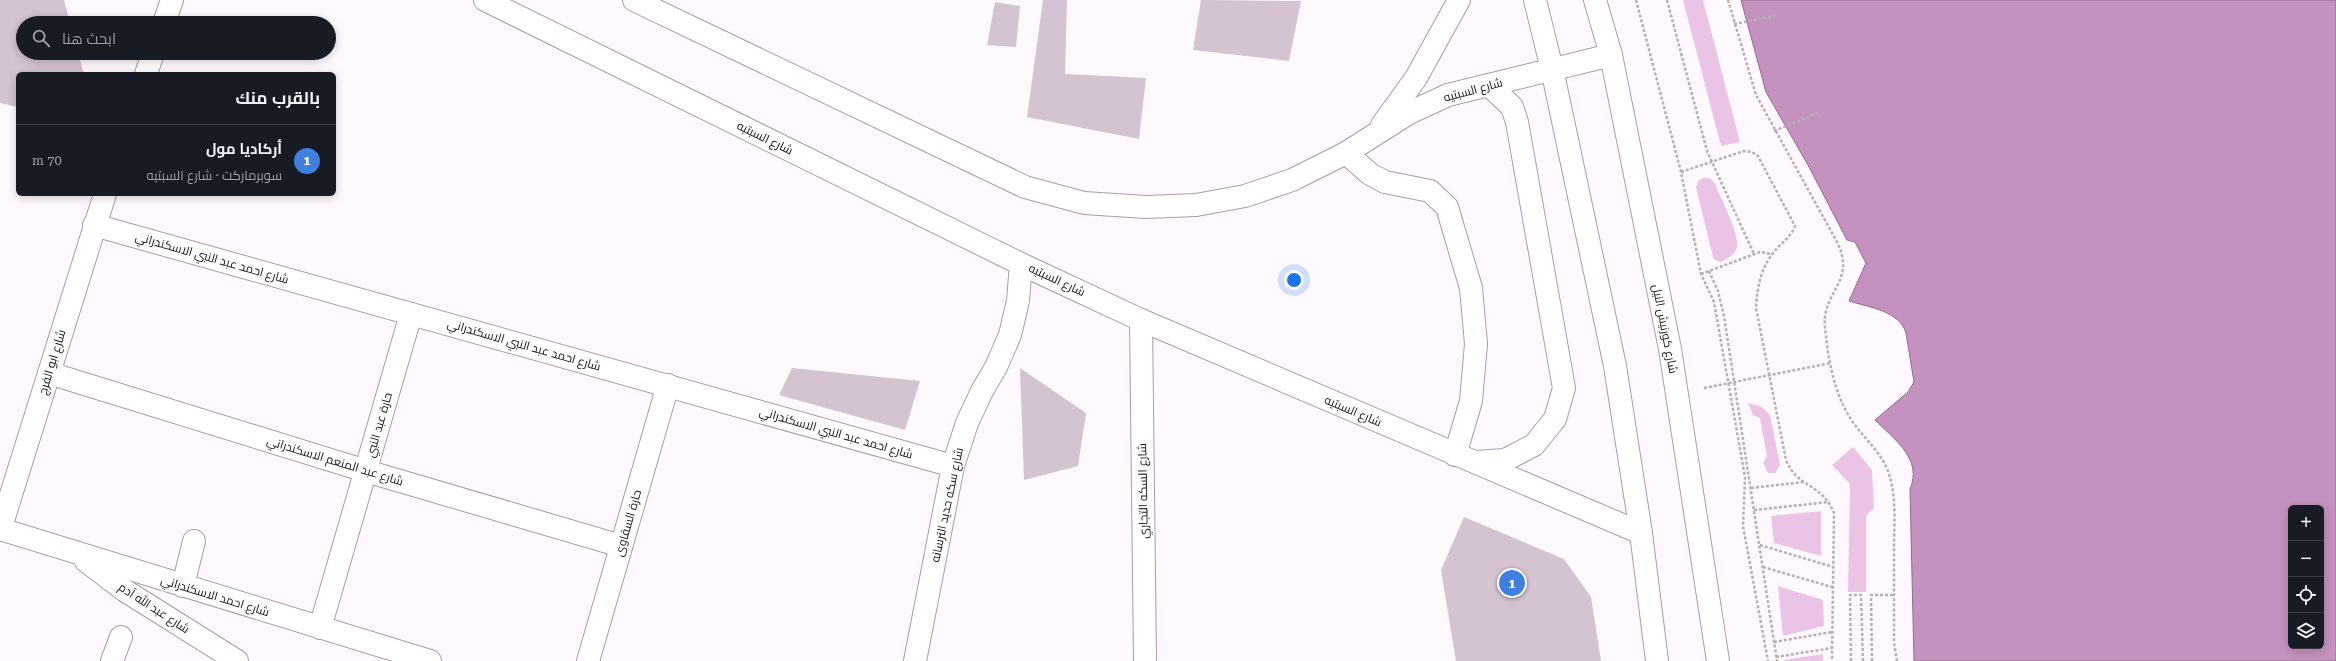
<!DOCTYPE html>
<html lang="ar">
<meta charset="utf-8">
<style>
body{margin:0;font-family:"Roboto Serif",Cairo,serif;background:#20242c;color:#f1f3f6;direction:rtl}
.controls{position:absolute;right:12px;bottom:12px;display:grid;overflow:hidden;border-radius:6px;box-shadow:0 2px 10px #0003}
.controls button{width:36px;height:36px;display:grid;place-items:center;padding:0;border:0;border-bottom:1px solid #363941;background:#171b24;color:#f1f3f6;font:20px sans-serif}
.you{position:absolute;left:1294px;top:280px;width:14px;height:14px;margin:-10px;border:3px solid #fff;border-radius:50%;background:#1a73e8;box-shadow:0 0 0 6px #1a73e833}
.badge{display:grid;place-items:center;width:26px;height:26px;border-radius:50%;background:#317b49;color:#fff;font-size:13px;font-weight:700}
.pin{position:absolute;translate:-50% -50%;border:2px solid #fff;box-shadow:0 1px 4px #0006}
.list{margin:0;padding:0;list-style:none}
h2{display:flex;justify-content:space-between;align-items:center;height:52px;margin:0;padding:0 16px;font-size:17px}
h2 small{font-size:13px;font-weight:400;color:#9ea1a6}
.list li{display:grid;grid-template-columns:26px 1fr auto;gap:12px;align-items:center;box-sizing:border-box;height:72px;padding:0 16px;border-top:1px solid #363941}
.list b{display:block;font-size:15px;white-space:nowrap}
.list p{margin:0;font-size:13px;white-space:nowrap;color:#9ea1a6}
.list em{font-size:13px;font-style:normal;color:#9ea1a6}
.icon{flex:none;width:22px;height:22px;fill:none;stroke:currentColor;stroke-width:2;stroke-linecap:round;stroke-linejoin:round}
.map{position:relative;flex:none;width:2336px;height:661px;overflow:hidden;direction:ltr}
.search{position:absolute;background:#171b24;box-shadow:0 2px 10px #0003;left:16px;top:16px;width:320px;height:44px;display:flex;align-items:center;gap:10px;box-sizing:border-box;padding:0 14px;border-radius:22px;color:#9ea1a6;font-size:15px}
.panel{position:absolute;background:#171b24;box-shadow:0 2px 10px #0003;left:16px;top:72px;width:320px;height:124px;border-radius:6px;direction:rtl}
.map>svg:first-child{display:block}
.green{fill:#ebc4e5}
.water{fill:#c591be;stroke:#916b8c;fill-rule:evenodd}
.building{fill:#d4c3d1}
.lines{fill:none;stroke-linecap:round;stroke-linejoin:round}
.minor-casing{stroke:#ab9aa8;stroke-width:24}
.major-casing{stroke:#ab9aa8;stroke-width:24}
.highway-casing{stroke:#ab9aa8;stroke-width:24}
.path{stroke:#b6b0b5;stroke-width:2.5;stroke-dasharray:3 2;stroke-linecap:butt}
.minor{stroke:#fff;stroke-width:22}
.major{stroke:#fff;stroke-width:22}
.highway{stroke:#fff;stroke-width:22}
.labels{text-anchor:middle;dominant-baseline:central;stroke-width:3;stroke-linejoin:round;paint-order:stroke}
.street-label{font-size:12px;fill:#171116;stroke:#fff}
</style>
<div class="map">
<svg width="2336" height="661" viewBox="0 0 2336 661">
<rect width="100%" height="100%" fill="#fff8fe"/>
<!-- green -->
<g class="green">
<polygon points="1683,0 1703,0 1740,142 1721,146"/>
<path d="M1703,178h6l5,4c5,12 26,53 23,65 -1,7 -10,12 -16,15l-6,-2 -2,-3 -17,-70 2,-6z"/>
<polygon points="1748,403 1762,407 1770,415 1780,465 1775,473 1768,473 1763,463 1767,456 1760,418 1753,415"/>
<polygon points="1853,447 1872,470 1874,508 1866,516 1866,592 1848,592 1850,484 1832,465"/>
<polygon points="1821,511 1821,556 1774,543 1771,516"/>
<polygon points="1778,586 1823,600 1824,626 1783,636"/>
<polygon points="1823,654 1823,661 1785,661 1784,660"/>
</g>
<!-- water -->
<path class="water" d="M1741,0h595v661h-422l-4,-172c13,-30 -16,-50 -35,-69l33,-28 6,-10 -8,-49c-6,-22 -38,-26 -57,-32l17,-38 -11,-21 -8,-2 -39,-75 -42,-73zM2291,508h30v138h-30z"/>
<!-- building -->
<g class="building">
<polygon points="0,0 64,0 70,23 23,23 23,53 78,53 84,74 18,74 18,107 0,103"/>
<polygon points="1043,0 1067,0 1065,74 1146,78 1139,139 1027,117"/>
<polygon points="1201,0 1301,1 1289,61 1193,50"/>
<polygon points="995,2 1020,6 1016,47 987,45"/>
<polygon points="792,368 920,381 905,430 779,395"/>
<polygon points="1020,368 1086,413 1078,466 1024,480"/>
<polygon points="1464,517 1564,559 1591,597 1601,661 1456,661 1441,570"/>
</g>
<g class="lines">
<defs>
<g id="minor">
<polyline points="1346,153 1370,174 1385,182 1430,191 1447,207 1471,288 1476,344 1471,401 1455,455"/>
<polyline points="94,225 953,466"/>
<polyline points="1141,320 1145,661"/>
<polyline points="49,373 366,471 621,546"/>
<polyline points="0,529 430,661"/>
<polyline points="86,561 124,590 237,661"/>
<polyline points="183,586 194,541"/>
<polyline points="320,628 411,314"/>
<polyline points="112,661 121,637"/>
<polyline points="588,661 668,385"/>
<polyline points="915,661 953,466 967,423 982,391 996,367 1010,335 1018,301 1021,264"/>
</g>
<g id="major">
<polyline points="485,0 1021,264 1141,320 1641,533"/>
<polyline points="634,0 1025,187 1084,203 1146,207 1196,205 1245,196 1292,180 1346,153 1409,113 1448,95 1611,55"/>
<polyline points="164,23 172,0"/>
<polyline points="146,74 153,53"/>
<polyline points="1382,125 1416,78 1459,0"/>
<polyline points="1475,462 1505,460 1534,445 1555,419 1564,388 1517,122 1512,107 1489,85"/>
<polyline points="0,530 105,194"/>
</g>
<g id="highway">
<polyline points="1535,0 1552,69 1615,366 1641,533 1657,661"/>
<polyline points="1595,0 1611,55 1670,349 1718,661"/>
</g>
</defs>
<!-- minor casing -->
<use href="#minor" class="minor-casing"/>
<!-- major casing -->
<use href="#major" class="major-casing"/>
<!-- highway casing -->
<use href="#highway" class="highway-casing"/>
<!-- path -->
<g class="path">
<polyline points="1636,0 1681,172 1701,274 1714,302 1745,477 1743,526 1768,661"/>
<polyline points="1667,0 1707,151 1754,254"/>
<path d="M1728,0l28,95 81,147c20,40 -16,50 -12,85 3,33 10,72 30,98 11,15 26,28 33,46 9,25 6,53 6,78 0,32 0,63 0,94l3,18"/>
<polyline points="1734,24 1775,16"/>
<polyline points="1774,131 1820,112"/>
<path d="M1681,172l63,-21 8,1 6,4 37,70c-3,10 -15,18 -21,26 -13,15 -17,36 -18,56l30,152c11,28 36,23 48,53l-2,148"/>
<polyline points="1709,271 1718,291 1724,316 1777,661"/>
<polyline points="1701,274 1760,252 1772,254"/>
<polyline points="1704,388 1831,363"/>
<polyline points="1751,488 1804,482"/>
<polyline points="1754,510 1829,502"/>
<polyline points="1760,545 1833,567"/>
<polyline points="1763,567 1832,587"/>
<polyline points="1774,642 1832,632"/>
<polyline points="1776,657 1832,648"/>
<polyline points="1851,661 1850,595 1861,595 1863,661"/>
<polyline points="1872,661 1871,595 1894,595"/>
</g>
<!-- minor -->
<use href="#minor" class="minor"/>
<!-- major -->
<use href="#major" class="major"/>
<!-- highway -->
<use href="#highway" class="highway"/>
</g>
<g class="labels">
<!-- street labels -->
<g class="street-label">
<text transform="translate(1473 90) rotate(-15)">شارع السبتيه</text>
<text transform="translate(765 138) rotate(26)">شارع السبتيه</text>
<text transform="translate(212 258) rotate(16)">شارع احمد عبد النبي الاسكندراني</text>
<text transform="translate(1057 280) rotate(25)">شارع السبتيه</text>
<text transform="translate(1665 329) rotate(79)">شارع كورنيش النيل</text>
<text transform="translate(524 345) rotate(16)">شارع احمد عبد النبي الاسكندراني</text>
<text transform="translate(52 362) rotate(-73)">شارع ابو الفرج</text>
<text transform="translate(1353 411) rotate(23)">شارع السبتيه</text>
<text transform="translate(379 425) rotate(-74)">حارة عبد النبي</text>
<text transform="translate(836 433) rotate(16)">شارع احمد عبد النبي الاسكندراني</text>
<text transform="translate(335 461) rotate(17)">شارع عبد المنعم الاسكندراني</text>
<text transform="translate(1143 491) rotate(-91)">شارع السكه التجاري</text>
<text transform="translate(947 505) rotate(-78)">شارع سكه حديد الترسانه</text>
<text transform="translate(628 523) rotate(-74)">حارة السقاوى</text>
<text transform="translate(215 596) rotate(17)">شارع احمد الاسكندراني</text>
<text transform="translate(154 608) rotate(33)">شارع عبد الله آدم</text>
</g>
</g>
</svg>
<div class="controls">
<button>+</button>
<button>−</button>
<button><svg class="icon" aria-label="locate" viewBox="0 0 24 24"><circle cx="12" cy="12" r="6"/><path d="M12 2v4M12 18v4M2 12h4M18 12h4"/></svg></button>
<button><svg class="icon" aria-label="layers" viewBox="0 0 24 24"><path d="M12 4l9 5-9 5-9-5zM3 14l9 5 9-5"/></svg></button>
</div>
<div class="you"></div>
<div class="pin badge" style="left:1512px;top:583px;background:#3f7fe0">1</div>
<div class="search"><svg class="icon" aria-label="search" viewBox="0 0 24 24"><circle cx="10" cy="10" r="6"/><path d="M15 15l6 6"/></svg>ابحث هنا</div>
<section class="panel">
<h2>بالقرب منك<small></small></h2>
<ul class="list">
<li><span class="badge" style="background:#3f7fe0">1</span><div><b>أركاديا مول</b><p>سوبرماركت · شارع السبتيه</p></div><em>70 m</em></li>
</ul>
</section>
</div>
